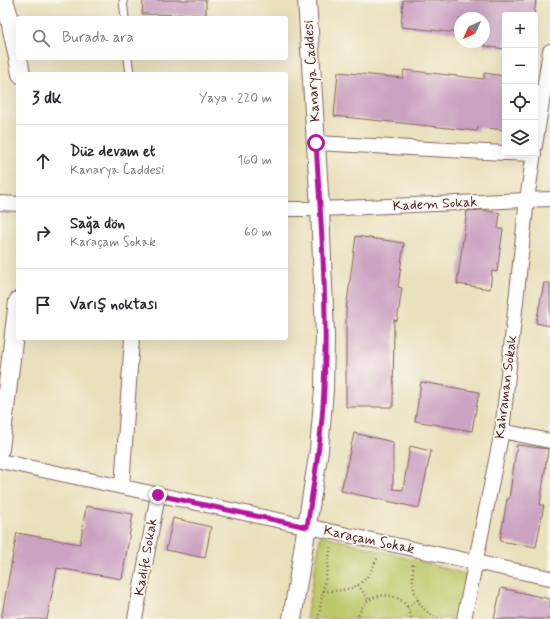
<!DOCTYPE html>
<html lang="tr">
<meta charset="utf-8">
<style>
body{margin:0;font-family:Mynerve,sans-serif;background:#f7f7f7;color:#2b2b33}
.controls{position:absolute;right:12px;top:12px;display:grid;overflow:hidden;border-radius:4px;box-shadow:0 4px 16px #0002}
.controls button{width:36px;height:36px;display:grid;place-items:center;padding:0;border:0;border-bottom:1px solid #e1e1e2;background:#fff;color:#2b2b33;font:20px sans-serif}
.compass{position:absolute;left:454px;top:12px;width:36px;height:36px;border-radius:50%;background:#fff;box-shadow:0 4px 16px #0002;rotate:225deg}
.stop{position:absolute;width:12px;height:12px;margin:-9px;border:3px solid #b5179e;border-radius:50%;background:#fff}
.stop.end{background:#b5179e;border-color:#fff;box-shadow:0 1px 4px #0008}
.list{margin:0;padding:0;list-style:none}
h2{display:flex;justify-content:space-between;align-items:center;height:52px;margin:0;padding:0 16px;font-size:17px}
h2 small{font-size:13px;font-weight:400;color:#7c7c81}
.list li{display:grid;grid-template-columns:26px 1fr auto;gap:12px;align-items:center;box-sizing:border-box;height:72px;padding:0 16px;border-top:1px solid #e1e1e2}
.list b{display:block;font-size:15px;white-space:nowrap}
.list p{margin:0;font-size:13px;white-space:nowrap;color:#7c7c81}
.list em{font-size:13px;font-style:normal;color:#7c7c81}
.icon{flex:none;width:22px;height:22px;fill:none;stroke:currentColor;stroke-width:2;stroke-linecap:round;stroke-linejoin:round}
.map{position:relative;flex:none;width:550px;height:619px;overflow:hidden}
.search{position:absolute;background:#fff;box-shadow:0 4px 16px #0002;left:16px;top:16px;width:272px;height:44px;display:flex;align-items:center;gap:10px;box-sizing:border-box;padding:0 14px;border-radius:4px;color:#7c7c81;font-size:15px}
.panel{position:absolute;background:#fff;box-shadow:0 4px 16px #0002;left:16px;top:72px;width:272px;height:268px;border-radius:4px}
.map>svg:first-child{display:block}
.green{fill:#bcc96b;stroke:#83744b}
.building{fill:#cba2c2}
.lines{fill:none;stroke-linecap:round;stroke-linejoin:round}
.service-casing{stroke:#82635e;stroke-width:9}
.minor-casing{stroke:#82635e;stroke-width:16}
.tertiary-casing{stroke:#82635e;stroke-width:20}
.path{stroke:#82635e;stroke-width:2.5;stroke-dasharray:1 3;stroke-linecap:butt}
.service{stroke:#fff;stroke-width:7}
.minor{stroke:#fff;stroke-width:14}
.tertiary{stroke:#fff;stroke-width:18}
.route{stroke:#b5179e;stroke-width:5}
.labels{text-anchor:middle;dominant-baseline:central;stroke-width:3.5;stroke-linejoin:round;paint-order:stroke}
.street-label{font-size:14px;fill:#4a1f2b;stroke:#fbf7ec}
</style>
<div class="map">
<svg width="550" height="619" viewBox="0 0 550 619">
<rect width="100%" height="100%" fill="#fbf7ec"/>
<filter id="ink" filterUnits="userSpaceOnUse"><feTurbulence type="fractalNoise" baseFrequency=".025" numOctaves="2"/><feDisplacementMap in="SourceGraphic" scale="8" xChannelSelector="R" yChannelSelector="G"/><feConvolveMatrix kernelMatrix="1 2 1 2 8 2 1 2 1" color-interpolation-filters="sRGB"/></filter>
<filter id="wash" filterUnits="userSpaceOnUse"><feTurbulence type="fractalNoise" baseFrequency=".012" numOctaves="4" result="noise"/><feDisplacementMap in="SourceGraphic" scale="16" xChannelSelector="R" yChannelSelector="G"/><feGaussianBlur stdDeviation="0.9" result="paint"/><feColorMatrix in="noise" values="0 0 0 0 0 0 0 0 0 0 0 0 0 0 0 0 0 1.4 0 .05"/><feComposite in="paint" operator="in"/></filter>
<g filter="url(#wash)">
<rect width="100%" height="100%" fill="#e9e0bc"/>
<!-- green -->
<polygon class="green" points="321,535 469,575 460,619 306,619"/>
<g id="blocks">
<!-- building -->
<g class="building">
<polygon points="143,0 206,0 206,15 142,14"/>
<polygon points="403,0 536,0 534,15 505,15 505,49 484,46 484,18 460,18 460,33 401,27"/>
<polygon points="404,70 484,79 484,73 505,76 505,130 478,127 477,131 334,116 338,72 403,78"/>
<polygon points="481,210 500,213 498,229 503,229 497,272 492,271 490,289 457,284 467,211"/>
<polygon points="356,236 404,243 398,287 402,288 397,321 394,320 393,407 346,407 346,309"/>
<polygon points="544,283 550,283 550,326 536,323"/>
<polygon points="421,382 479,392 472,431 415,421"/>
<polygon points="354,433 393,442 393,489 403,490 410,446 431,451 419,508 341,491"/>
<polygon points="517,445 548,449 540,505 544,505 536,547 500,541 507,499 509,499"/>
<polygon points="86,506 133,514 122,579 57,568 47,619 1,619 17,533 80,544"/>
<polygon points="173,518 211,527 205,558 166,550"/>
<polygon points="501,588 550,599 550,619 494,619"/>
</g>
</g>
</g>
<g filter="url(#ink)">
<use href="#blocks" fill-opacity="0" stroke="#82635e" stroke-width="1"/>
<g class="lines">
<defs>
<g id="service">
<polyline points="123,0 125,18"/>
<polyline points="128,58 130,74"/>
</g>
<g id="minor">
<polyline points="316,143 505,153"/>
<polyline points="535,146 550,51"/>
<polyline points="507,153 534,154"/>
<polyline points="0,203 18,204"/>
<polyline points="286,209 320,209 550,199"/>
<polyline points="502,431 550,441"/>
<polyline points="0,461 550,578"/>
<polyline points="122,487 132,338"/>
<polyline points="135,619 158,495"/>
<polyline points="464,619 502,431 527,199 534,153"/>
</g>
<g id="tertiary">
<polyline points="4,0 10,20 18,58"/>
<polyline points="18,58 21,74"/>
<polyline points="0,449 18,301"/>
<polyline points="292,619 319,450 324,389 325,336 320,209 307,0"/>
</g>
</defs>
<!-- service casing -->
<use href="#service" class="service-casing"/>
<!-- minor casing -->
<use href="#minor" class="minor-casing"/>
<!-- tertiary casing -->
<use href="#tertiary" class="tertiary-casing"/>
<!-- path -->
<g class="path">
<path d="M413,564c-2,23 2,48 29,55"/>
<polyline points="358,585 369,600"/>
<path d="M323,591c32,0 43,-5 55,-35"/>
<polyline points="407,607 418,600"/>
<polyline points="318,619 331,547"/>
<path d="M358,619c4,-32 51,-31 53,0"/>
</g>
<!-- service -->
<use href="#service" class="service"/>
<!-- minor -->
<use href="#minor" class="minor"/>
<!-- tertiary -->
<use href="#tertiary" class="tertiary"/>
</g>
</g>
<g class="lines" filter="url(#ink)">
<!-- route -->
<path class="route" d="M158,495l149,32c7,-46 15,-92 17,-138 4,-82 -3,-165 -8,-246"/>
</g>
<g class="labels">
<!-- street labels -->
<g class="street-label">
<text transform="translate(312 71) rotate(-94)">Kanarya Caddesi</text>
<text transform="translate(435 204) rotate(-3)">Kadem Sokak</text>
<text transform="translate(506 387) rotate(-83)">Kahraman Sokak</text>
<text transform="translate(369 540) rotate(12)">Karaçam Sokak</text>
<text transform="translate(146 557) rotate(-80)">Kadife Sokak</text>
</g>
</g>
</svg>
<div class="controls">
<button>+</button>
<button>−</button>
<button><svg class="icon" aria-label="locate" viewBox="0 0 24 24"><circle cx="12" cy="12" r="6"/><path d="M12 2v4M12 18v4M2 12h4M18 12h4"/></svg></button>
<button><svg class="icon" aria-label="layers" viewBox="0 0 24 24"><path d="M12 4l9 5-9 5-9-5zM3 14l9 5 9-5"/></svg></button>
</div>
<svg class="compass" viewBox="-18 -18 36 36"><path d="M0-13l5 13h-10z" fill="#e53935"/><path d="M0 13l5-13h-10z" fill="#7c7c81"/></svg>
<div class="stop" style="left:316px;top:143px"></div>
<div class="stop end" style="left:158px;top:495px"></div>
<div class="search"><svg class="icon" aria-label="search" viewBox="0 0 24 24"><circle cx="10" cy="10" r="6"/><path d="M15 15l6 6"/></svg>Burada ara</div>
<section class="panel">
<h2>3 dk<small>Yaya · 220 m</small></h2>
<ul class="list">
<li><svg class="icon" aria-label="ahead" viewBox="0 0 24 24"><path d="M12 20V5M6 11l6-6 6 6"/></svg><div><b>Düz devam et</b><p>Kanarya Caddesi</p></div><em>160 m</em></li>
<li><svg class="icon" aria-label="right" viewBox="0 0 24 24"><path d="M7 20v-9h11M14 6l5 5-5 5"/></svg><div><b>Sağa dön</b><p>Karaçam Sokak</p></div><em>60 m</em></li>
<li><svg class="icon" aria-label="arrive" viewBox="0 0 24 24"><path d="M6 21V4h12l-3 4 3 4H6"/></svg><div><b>Varış noktası</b></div></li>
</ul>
</section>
</div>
